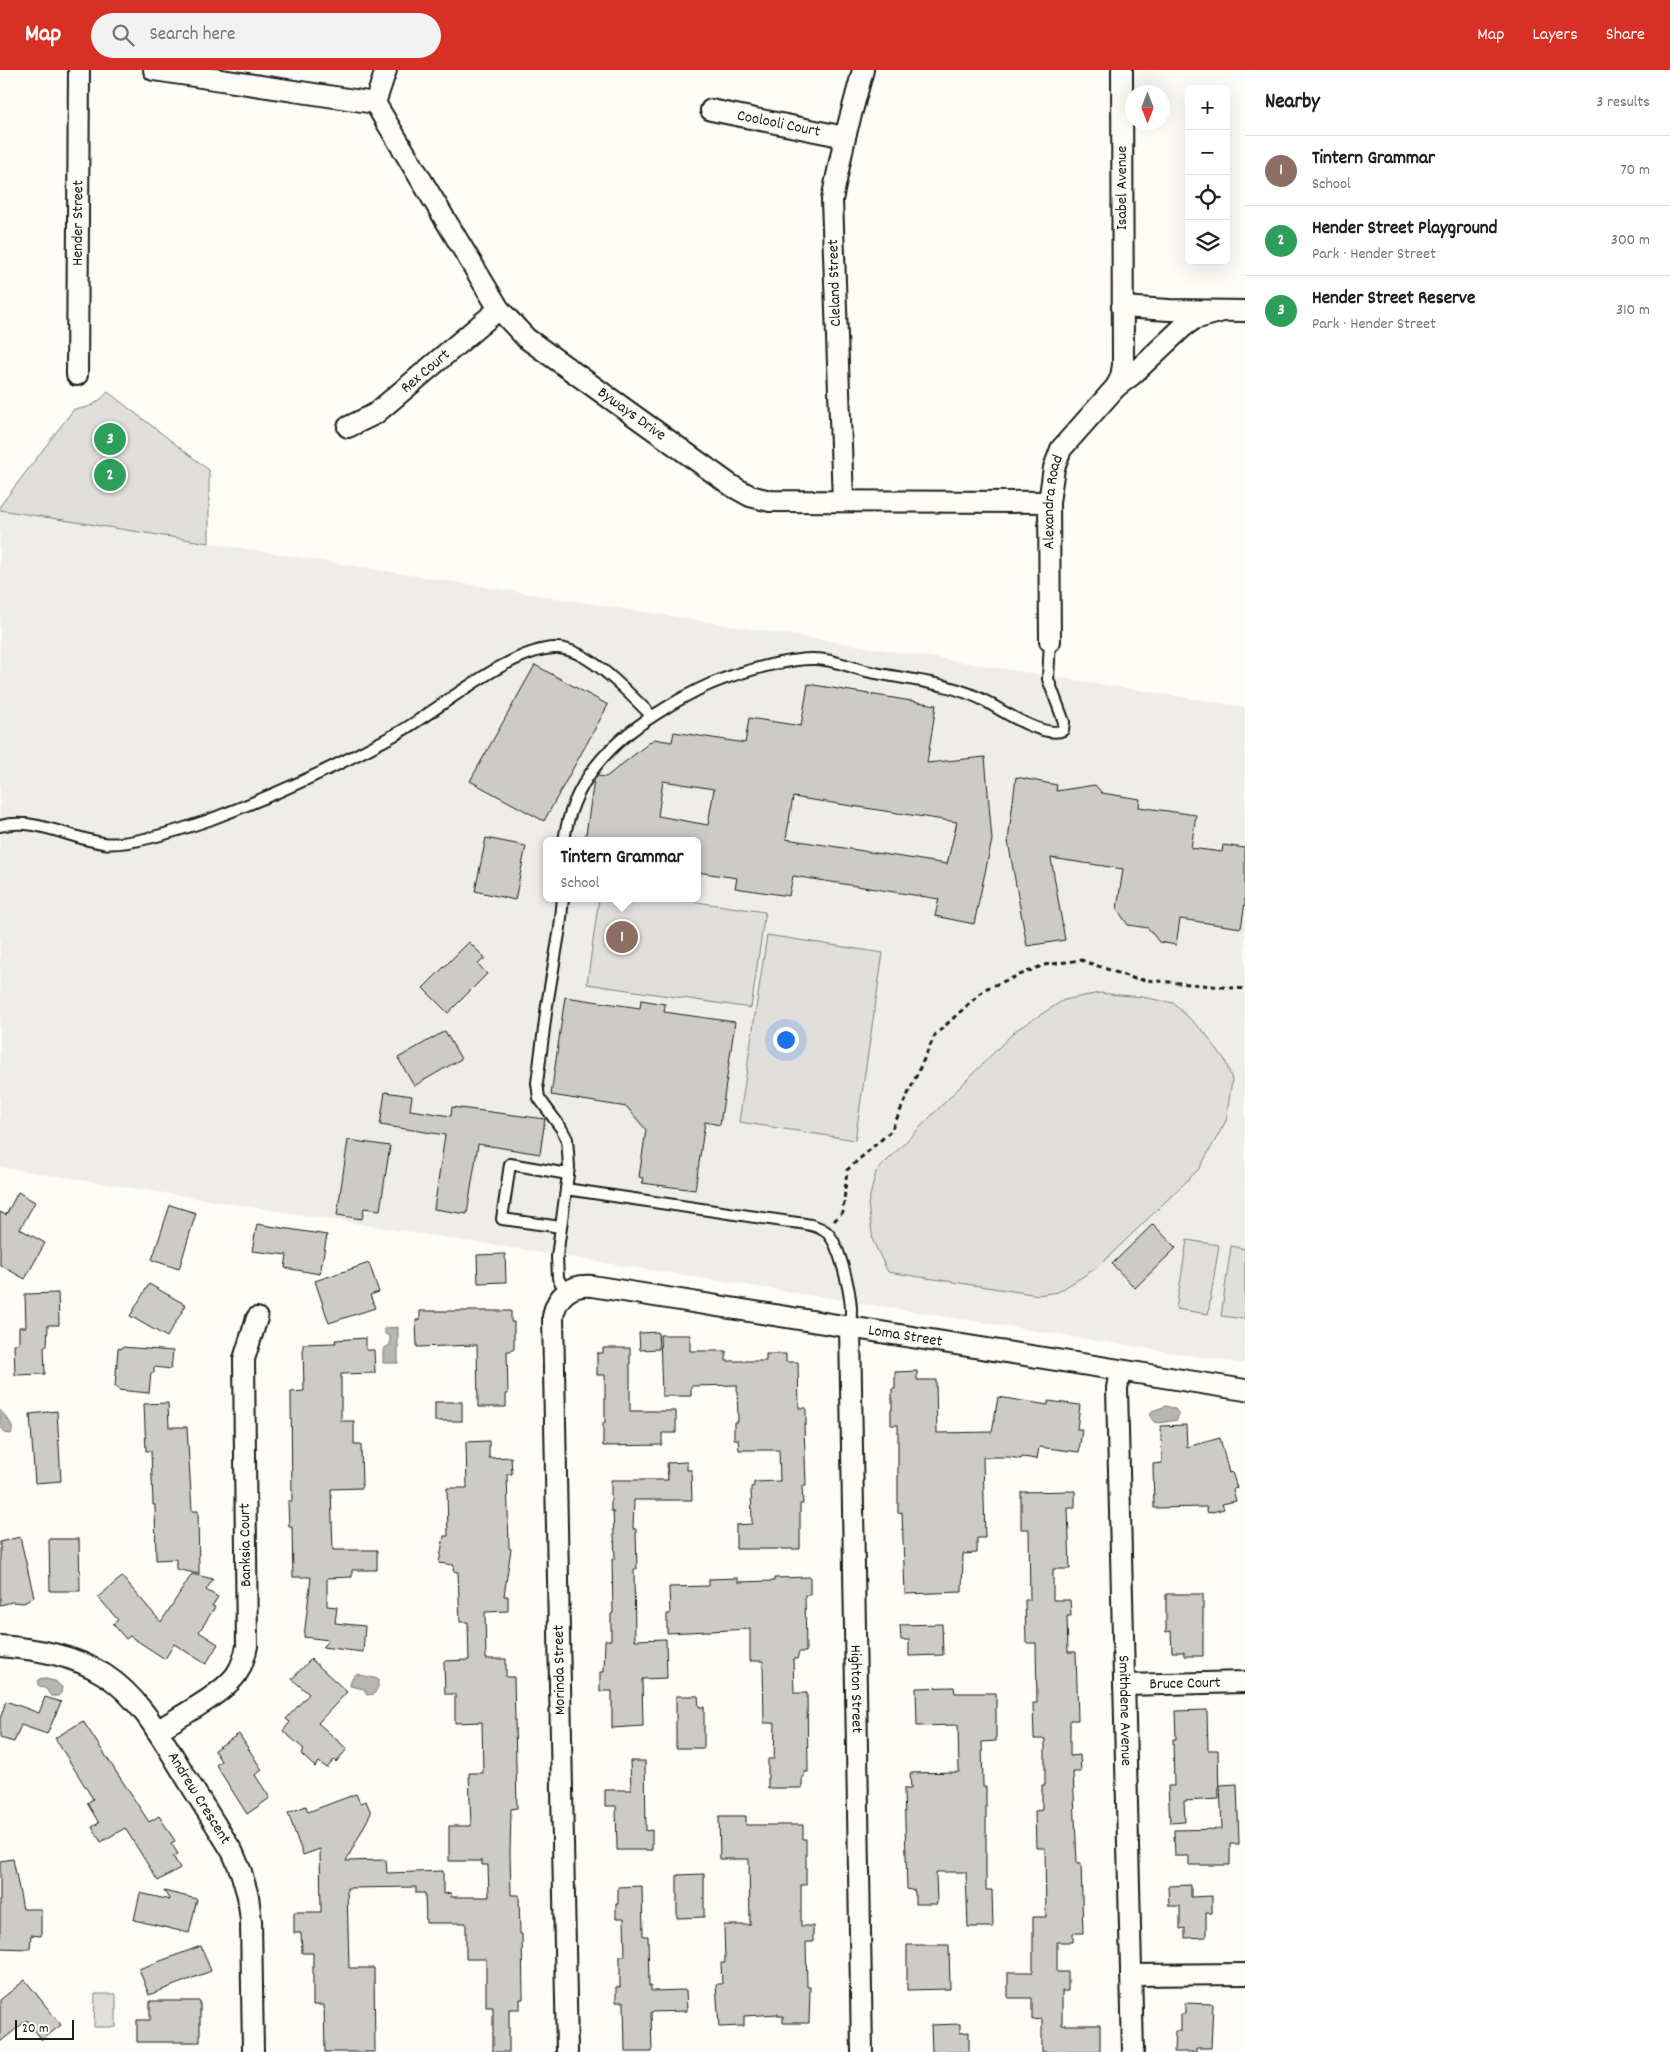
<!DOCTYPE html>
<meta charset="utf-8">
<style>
body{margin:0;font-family:Dekko,sans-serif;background:#f2f2f2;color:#202124}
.controls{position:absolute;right:15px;top:15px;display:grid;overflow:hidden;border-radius:8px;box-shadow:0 5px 20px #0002}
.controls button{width:45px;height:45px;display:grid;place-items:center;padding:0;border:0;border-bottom:1px solid #e0e0e0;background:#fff;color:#202124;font:25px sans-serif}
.compass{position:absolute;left:1125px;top:15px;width:45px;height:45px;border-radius:50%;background:#fff;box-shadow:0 5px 20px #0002;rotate:180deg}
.scale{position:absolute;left:15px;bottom:12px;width:59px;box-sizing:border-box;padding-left:5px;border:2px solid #1c1c1c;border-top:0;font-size:14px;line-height:18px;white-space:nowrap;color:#1c1c1c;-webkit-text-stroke:4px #fdfcf7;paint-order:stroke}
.you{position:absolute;left:785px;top:969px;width:18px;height:18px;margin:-12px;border:4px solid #fff;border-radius:50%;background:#1a73e8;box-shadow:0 0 0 8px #1a73e833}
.badge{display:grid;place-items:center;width:32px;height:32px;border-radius:50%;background:#d93025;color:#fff;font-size:16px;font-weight:700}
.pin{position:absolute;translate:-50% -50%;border:2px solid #fff;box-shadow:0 1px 5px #0006}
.popup{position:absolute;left:543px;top:767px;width:158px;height:65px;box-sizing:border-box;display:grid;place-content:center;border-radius:8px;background:#fff;filter:drop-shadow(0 1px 4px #0005);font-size:16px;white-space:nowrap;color:#757577}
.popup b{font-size:19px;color:#202124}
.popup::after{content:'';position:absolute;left:50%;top:100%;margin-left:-10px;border:10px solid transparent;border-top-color:#fff}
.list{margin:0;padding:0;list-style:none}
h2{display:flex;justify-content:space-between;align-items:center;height:65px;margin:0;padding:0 20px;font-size:21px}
h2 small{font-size:16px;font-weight:400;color:#757577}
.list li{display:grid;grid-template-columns:32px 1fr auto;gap:15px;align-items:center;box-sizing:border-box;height:70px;padding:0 20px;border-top:1px solid #e0e0e0}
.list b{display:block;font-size:19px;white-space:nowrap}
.list p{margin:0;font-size:16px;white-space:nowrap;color:#757577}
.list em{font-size:16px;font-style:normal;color:#757577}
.icon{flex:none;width:28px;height:28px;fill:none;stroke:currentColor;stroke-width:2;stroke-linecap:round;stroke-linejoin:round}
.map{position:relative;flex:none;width:1245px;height:1982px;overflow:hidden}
header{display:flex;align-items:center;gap:30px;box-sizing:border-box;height:70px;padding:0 25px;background:#d93025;color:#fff}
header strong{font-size:24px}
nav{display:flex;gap:28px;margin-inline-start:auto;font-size:18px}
.search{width:350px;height:45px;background:#f2f2f2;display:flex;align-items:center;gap:12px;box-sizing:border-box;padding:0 18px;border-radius:28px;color:#757577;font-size:19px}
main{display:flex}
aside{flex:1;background:#fff}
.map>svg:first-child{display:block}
.built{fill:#eeede9;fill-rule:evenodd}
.green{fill:#e0dfdb;stroke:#7e7e7c}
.water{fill:#b7b6b2;stroke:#797876}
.building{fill:#cccbc8;stroke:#1c1c1c;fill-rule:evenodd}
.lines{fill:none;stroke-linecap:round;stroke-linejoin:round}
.lane-casing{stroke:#1c1c1c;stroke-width:14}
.street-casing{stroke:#1c1c1c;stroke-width:24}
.path{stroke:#1c1c1c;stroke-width:3;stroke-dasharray:5 4;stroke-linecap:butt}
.lane{stroke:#fdfcf7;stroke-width:10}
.street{stroke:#fdfcf7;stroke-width:20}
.labels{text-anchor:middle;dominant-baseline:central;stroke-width:4.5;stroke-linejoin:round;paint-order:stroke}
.street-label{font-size:16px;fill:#1c1c1c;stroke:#fdfcf7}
</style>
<header>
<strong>Map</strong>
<div class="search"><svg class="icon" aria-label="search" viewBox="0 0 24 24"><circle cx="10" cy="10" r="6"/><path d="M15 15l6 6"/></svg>Search here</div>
<nav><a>Map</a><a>Layers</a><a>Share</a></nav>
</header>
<main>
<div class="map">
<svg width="1245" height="1982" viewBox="0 0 1245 1982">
<rect width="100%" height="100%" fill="#fdfcf7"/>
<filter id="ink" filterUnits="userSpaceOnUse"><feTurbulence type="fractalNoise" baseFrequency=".02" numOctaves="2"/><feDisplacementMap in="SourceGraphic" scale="10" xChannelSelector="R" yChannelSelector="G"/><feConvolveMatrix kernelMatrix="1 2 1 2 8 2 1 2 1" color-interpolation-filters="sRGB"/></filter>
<g filter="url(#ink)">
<!-- built -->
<path class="built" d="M0,440l1245,197v657l-1245,-197zM547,771h150v57h-150z"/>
<!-- green -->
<g class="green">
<path d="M108,322l101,78v73l-209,-33v-4l74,-97c15,0 24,-6 34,-17z"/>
<polygon points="599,828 669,828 765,842 751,938 587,914"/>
<polygon points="767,865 883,883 855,1070 739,1052"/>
<polygon points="1099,923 1142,927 1173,933 1205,963 1225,990 1232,1010 1226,1051 1199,1099 1098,1197 1058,1222 1038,1225 888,1202 873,1171 868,1134 876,1102 1016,960 1064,930"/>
<polygon points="1187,1170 1219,1175 1208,1244 1176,1239"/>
<polygon points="1231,1176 1245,1179 1245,1249 1221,1246"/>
<polygon points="95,1924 116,1924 116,1957 94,1957"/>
</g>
<!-- water -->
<g class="water">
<polygon points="398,1257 398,1293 383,1293 383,1279 390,1275 390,1266 385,1264 385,1258"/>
<polygon points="1166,1336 1175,1339 1179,1344 1177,1350 1159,1353 1154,1352 1150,1346 1152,1341"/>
<path d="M0,1340c5,6 16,15 11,24l-7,-1 -4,-7z"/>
<polygon points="356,1604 378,1609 378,1617 374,1624 367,1625 364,1619 350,1616 351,1610"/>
<polygon points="41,1608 55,1611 62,1617 61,1623 58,1626 51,1626 46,1619 38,1615 38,1610"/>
</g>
<!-- building -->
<g class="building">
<polygon points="535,595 608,635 544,751 470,711"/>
<path d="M808,614l128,21 -9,58 58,-6 7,83 -18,84 -39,-8 4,-17 -146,-23 -4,20 -54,-8 2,-10 -40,-6v-31h-112l9,-61 3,-4 9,1 48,-38 18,3 2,-10 71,11 4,-25 52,8zM663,711l51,8 -6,36 -50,-9zM793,727l164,25 -10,42 -161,-25z"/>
<polygon points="1016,707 1057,715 1056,721 1095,715 1102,723 1140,729 1139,737 1196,745 1191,778 1222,782 1223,775 1245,778 1245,833 1241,858 1180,849 1176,875 1159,872 1148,858 1128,855 1117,839 1123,799 1051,788 1065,870 1027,876 1008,771"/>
<polygon points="486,768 526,776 515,830 475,821"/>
<polygon points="469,872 485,888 478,894 487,904 448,943 423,918"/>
<polygon points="565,927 640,938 641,930 665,934 664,942 735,952 720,1055 705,1052 695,1120 642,1113 643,1108 639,1107 646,1060 627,1037 551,1025"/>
<polygon points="445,961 461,989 414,1016 398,988"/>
<polygon points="385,1022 412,1026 410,1040 451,1046 452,1037 545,1049 540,1084 478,1074 467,1144 434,1139 445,1065 380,1055"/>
<polygon points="348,1070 390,1076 380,1140 364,1138 362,1149 337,1145"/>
<polygon points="18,1122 35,1132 20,1159 45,1173 25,1209 0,1195 0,1142 6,1145"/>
<polygon points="170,1135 196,1143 179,1199 152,1190"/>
<polygon points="257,1154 327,1165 320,1204 285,1198 287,1185 252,1181"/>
<polygon points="1153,1154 1176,1178 1135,1218 1112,1194"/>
<polygon points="505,1184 506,1212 478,1213 477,1185"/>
<polygon points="369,1193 379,1222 370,1225 375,1238 329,1253 315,1211"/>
<polygon points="149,1214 186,1235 167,1267 130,1246"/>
<polygon points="58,1223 59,1255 48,1255 47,1276 44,1276 45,1304 15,1305 14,1274 19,1274 19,1257 26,1257 25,1224"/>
<polygon points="420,1241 511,1241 511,1252 514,1252 514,1279 512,1279 512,1281 507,1281 508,1324 506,1324 506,1337 478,1337 477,1275 417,1277 416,1250 420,1250"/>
<polygon points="658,1262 659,1279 640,1280 639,1263"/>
<polygon points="660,1265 690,1265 690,1281 726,1281 726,1291 766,1291 766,1284 786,1284 786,1292 798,1292 799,1338 806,1338 806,1355 804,1355 806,1416 802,1416 803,1434 800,1434 800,1479 736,1479 736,1455 752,1454 751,1417 754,1416 754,1412 780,1411 779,1380 739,1380 738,1369 734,1369 734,1352 738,1352 737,1315 691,1316 691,1326 662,1326"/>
<polygon points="366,1268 366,1280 374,1280 375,1303 341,1304 341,1351 354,1351 354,1374 361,1374 362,1418 331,1419 333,1480 377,1480 377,1500 352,1500 352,1507 327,1508 327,1536 337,1537 335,1553 365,1556 363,1582 322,1577 329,1570 304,1567 311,1507 293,1507 292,1457 289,1457 288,1431 292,1431 291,1322 304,1321 303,1274 336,1273 335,1270"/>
<polygon points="122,1277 173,1281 171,1299 154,1297 154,1303 151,1303 149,1323 118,1320 118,1317 115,1317 118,1278 121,1279"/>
<polygon points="603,1278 630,1278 630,1341 676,1341 676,1363 662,1363 662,1375 603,1376 603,1353 605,1353 605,1305 597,1305 597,1283 603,1283"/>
<polygon points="917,1301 917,1310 936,1310 937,1363 992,1362 998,1327 1048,1335 1048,1331 1080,1335 1077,1359 1082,1359 1079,1382 1039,1377 1037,1389 1022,1387 1021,1389 1009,1387 983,1387 985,1468 977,1468 977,1483 963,1484 962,1522 905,1524 902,1442 898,1443 898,1355 891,1355 891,1340 892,1340 892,1319 895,1319 895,1302"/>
<rect x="435" y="1332" width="27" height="19"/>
<polygon points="168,1333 169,1357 187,1357 192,1441 198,1441 199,1504 176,1499 176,1489 156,1490 155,1435 153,1435 151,1381 146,1381 144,1334"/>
<polygon points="57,1341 61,1411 35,1413 30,1344"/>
<polygon points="1186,1355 1187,1377 1220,1368 1229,1403 1232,1402 1237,1418 1233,1419 1236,1431 1222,1434 1224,1439 1208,1443 1206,1437 1154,1438 1153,1394 1162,1393 1161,1356"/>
<polygon points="489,1371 489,1388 511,1387 512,1404 507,1404 509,1478 511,1479 504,1526 508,1526 508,1541 485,1542 486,1589 506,1589 506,1607 514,1607 517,1738 511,1739 510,1783 511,1825 519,1825 520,1864 522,1864 523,1929 520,1929 520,1939 509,1939 509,1982 493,1982 493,1937 486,1937 486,1889 466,1889 466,1853 426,1853 425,1823 416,1823 416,1817 347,1818 349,1898 374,1898 375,1982 325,1982 324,1935 313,1935 313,1883 302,1883 301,1863 294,1863 294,1842 321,1842 320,1779 303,1785 288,1743 306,1736 308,1742 356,1724 360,1733 366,1731 371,1743 346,1791 386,1790 387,1803 443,1801 443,1824 451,1823 451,1827 489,1827 488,1795 482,1795 482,1791 449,1791 449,1756 471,1756 469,1703 483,1703 482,1652 455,1653 455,1624 445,1624 444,1591 469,1590 468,1552 460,1552 458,1502 453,1501 454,1495 439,1493 444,1466 448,1466 447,1418 467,1418 466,1372"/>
<polygon points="687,1392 687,1400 691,1400 692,1430 634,1430 633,1459 636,1459 637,1499 634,1499 635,1570 666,1569 667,1608 642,1609 643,1656 612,1658 612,1621 600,1621 600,1602 604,1602 605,1570 611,1570 611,1544 613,1543 612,1489 615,1489 613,1441 611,1441 611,1410 668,1410 667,1393"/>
<polygon points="1075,1421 1075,1438 1068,1438 1070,1499 1053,1499 1053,1530 1070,1530 1071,1546 1067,1546 1068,1582 1076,1582 1078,1650 1070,1650 1070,1686 1080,1685 1081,1702 1073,1702 1077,1793 1081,1793 1083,1863 1073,1863 1073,1872 1057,1872 1057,1902 1068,1902 1068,1921 1062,1921 1062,1955 1100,1955 1100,1982 1042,1982 1042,1949 1032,1950 1032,1928 1008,1928 1008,1902 1033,1902 1033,1847 1046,1847 1045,1778 1036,1778 1035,1741 1042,1740 1042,1715 1045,1715 1045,1669 1034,1669 1033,1633 1037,1633 1036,1573 1026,1573 1025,1530 1030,1530 1029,1459 1021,1459 1021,1422"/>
<polygon points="20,1467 34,1527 24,1533 12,1532 0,1535 0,1472"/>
<polygon points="49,1469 79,1469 80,1521 50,1521"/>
<polygon points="192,1504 213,1509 206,1520 218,1527 212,1536 215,1537 199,1562 218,1574 206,1594 174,1574 165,1589 130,1566 126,1569 113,1554 118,1550 98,1527 122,1507 161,1552"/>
<polygon points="810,1507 810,1525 805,1525 806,1582 799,1582 797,1589 793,1589 794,1623 807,1623 808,1702 804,1702 804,1707 802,1707 802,1718 768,1718 768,1689 774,1689 775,1653 764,1653 763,1591 750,1591 750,1559 667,1563 667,1544 670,1544 669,1517 709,1516 709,1509 738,1508 738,1512 774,1511 774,1508"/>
<polygon points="1166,1524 1203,1524 1203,1586 1184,1586 1184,1582 1172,1582 1171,1561 1166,1562"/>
<polygon points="942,1554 943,1585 909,1586 909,1570 901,1570 900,1555"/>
<polygon points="311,1589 347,1622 318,1653 347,1679 336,1692 334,1690 327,1698 319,1692 315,1697 301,1684 304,1679 283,1661 290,1652 286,1649 309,1624 292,1609"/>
<polygon points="954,1617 955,1623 996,1623 996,1671 982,1672 983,1717 986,1717 986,1820 992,1820 993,1857 968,1857 966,1802 936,1802 937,1834 915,1834 915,1821 907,1819 904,1719 911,1719 910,1703 959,1702 958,1655 917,1656 916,1618"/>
<polygon points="676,1626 698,1626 699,1637 704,1637 704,1678 676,1678"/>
<polygon points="45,1627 61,1632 47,1664 21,1655 14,1672 0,1668 0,1649 6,1631 39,1643"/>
<polygon points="1207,1640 1208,1680 1218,1680 1219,1729 1184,1731 1185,1752 1170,1753 1168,1716 1174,1716 1173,1669 1176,1669 1175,1641"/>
<polygon points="83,1651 149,1752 159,1746 175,1771 171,1773 178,1784 173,1786 180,1798 158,1811 125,1758 101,1772 92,1757 99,1753 87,1733 93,1729 55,1668"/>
<polygon points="239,1664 262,1700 255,1705 270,1728 247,1744 216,1695 221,1691 214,1680"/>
<polygon points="630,1691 645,1691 646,1761 652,1760 652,1780 617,1780 616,1736 605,1736 605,1720 631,1720"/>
<polygon points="1237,1714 1239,1774 1230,1774 1230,1795 1189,1795 1189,1786 1175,1786 1174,1760 1222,1759 1220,1715"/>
<polygon points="719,1746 746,1746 746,1755 803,1755 803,1769 806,1769 806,1815 801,1815 801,1856 813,1856 813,1872 806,1872 807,1917 810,1917 809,1953 783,1953 783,1946 778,1946 778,1944 744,1946 744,1956 719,1957 716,1914 722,1914 721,1893 725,1893 724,1855 750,1855 749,1789 720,1789"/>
<polygon points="13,1789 23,1839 41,1839 41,1866 31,1865 30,1879 0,1878 0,1791"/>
<polygon points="704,1804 704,1847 677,1848 677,1805"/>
<polygon points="1191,1815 1191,1827 1212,1826 1212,1843 1206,1843 1206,1867 1185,1868 1185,1858 1180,1859 1180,1836 1169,1836 1168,1816"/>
<polygon points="642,1816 643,1866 648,1866 649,1916 651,1916 651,1921 686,1920 687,1941 651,1942 652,1982 625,1982 624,1932 616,1932 616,1917 620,1917 620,1886 625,1886 624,1848 616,1848 616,1834 618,1834 618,1817"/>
<polygon points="164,1821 197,1829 189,1863 134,1850 140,1823 170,1830"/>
<polygon points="907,1875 949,1875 950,1919 907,1920"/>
<polygon points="201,1876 211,1901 149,1925 139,1899"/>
<polygon points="25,1910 61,1955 42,1970 27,1950 0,1972 0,1930"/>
<polygon points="150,1931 200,1931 200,1972 137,1972 137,1950 150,1950"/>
<polygon points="1185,1933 1213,1934 1211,1978 1196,1978 1196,1982 1174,1982 1175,1961 1181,1961 1181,1944 1185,1944"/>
<polygon points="960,1954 960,1963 969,1962 969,1982 932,1982 931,1955"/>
</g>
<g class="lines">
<defs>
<g id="lane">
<path d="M0,756c36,-9 68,12 103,17 26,4 80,-14 106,-23 64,-24 129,-54 189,-87 41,-23 111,-84 157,-85 33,-1 75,47 97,68"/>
<path d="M564,771c8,-58 44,-97 92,-127 40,-26 68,-38 114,-49 15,-3 30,-7 45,-6 18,0 34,8 51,12 40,9 85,11 121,31 15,9 59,37 76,28l1,-8 -16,-43 2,-38"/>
<polyline points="563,828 560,858 547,935 537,1013 539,1028 561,1058 567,1069 568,1082 569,1097 557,1187 558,1208 566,1222"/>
<path d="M566,1119l217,32c13,2 30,2 42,10 14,9 25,60 26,77 0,6 0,13 -1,19"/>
<polyline points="561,1157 502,1149 510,1094 568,1104"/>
</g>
<g id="street">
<polyline points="154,0 375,33"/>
<path id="s1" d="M386,0l-11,33 124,206 27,29 206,148 18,10 20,5 279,1"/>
<path id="s2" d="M711,40l134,27"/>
<polyline points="1122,237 1169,240 1245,241"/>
<path id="s3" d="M77,305l2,-305"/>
<polyline points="1116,317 1121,307 1123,295 1122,0"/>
<path id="s4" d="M348,357l27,-13 124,-105"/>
<polyline points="843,430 832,130 845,67 863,0"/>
<path id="s5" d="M1050,571l-1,-139 5,-34 7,-19 55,-62 16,-12 51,-48 11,-8 29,-8"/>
<path id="s6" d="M850,1257l12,725"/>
<path id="s7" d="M1120,1301l-3,17 16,664"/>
<path id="s8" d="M0,1576c36,3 74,9 105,29 34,22 55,60 76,94 17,28 35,56 52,84l8,19 7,24 3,25 2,131"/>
<path id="s9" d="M1124,1615l121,-3"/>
<path d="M157,1661c23,-15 63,-35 79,-56 6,-9 9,-19 11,-29l-3,-287 13,-41"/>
<polyline points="1131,1905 1245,1904"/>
<path id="s10" d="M567,1982l-14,-735c3,-21 18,-33 39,-31l653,104"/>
</g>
</defs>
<!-- lane casing -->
<use href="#lane" class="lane-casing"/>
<!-- street casing -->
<use href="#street" class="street-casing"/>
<!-- path -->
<polyline class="path" points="834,1151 843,1142 847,1100 891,1061 935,965 985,919 1044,895 1081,890 1135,909 1245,919"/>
<!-- lane -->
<use href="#lane" class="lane"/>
<!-- street -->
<use href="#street" class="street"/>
</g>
</g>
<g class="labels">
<!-- street labels -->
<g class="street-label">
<text stroke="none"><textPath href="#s2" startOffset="69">Coolooli Court</textPath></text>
<text transform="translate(1122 118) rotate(-90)">Isabel Avenue</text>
<text stroke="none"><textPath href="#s3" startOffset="152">Hender Street</textPath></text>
<text transform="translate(835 213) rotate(-92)">Cleland Street</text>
<text stroke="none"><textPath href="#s4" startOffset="96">Rex Court</textPath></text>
<text stroke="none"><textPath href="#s1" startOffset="445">Byways Drive</textPath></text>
<text stroke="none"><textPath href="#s5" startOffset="139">Alexandra Road</textPath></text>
<text stroke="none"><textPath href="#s10" startOffset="1108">Loma Street</textPath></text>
<text transform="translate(246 1475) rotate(-91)">Banksia Court</text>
<text transform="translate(560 1600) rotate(-91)">Morinda Street</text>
<text stroke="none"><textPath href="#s9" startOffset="61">Bruce Court</textPath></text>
<text stroke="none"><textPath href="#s6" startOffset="362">Highton Street</textPath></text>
<text stroke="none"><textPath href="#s7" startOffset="340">Smithdene Avenue</textPath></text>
<text stroke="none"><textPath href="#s8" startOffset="266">Andrew Crescent</textPath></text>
</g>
</g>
</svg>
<div class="controls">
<button>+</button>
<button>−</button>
<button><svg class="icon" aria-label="locate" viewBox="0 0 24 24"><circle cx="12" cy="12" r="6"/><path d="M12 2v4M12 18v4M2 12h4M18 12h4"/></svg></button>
<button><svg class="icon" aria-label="layers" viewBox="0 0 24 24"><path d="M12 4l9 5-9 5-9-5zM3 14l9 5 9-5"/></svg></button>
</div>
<svg class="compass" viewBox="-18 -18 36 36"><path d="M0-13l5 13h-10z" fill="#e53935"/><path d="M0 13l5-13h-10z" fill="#757577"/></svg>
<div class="scale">20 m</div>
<div class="you"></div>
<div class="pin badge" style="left:622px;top:867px;background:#8d6e63">1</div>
<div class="popup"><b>Tintern Grammar</b>School</div>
<div class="pin badge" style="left:110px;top:405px;background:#2e9e5b">2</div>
<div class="pin badge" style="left:110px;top:369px;background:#2e9e5b">3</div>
</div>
<aside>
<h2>Nearby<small>3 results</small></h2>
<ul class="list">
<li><span class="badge" style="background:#8d6e63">1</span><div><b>Tintern Grammar</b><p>School</p></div><em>70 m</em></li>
<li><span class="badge" style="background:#2e9e5b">2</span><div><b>Hender Street Playground</b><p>Park · Hender Street</p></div><em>300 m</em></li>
<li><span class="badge" style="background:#2e9e5b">3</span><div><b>Hender Street Reserve</b><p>Park · Hender Street</p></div><em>310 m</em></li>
</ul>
</aside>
</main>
